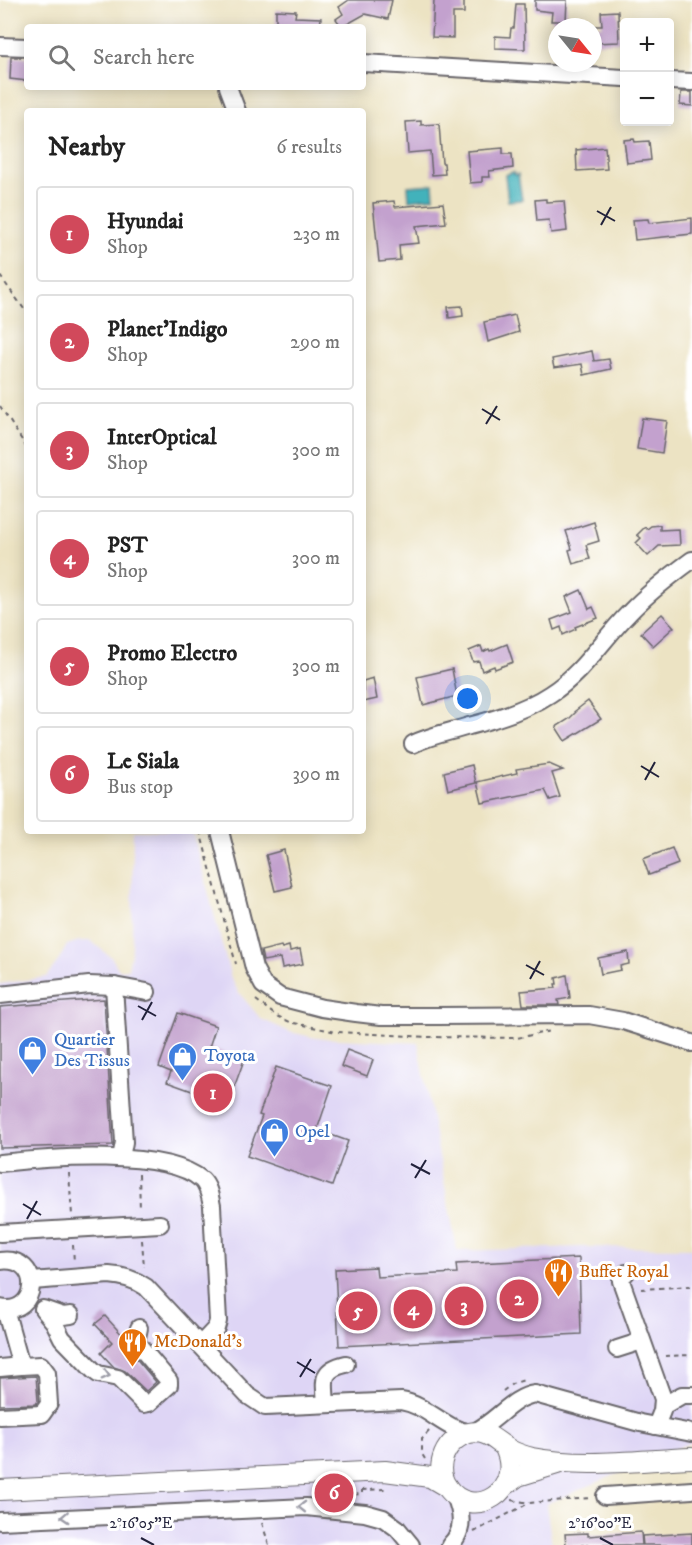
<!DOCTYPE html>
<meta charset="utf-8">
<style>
body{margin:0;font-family:"IM FELL DW Pica",serif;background:#f6f6f6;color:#222}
.controls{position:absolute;right:18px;top:18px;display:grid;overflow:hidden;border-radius:6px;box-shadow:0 3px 15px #0003}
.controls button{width:54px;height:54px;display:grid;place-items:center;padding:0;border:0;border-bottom:2px solid #e0e0e0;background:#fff;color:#222;font:30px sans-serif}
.compass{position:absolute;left:548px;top:18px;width:54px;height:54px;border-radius:50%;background:#fff;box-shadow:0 3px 15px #0003;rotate:120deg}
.you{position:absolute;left:468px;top:699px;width:21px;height:21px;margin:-15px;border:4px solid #fff;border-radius:50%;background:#1a73e8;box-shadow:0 0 0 9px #1a73e833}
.badge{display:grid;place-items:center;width:39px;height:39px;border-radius:50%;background:#d1495b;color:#fff;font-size:20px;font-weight:700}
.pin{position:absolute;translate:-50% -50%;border:3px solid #fff;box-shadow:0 2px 6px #0006}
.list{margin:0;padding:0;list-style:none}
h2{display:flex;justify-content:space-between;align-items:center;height:78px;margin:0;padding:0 24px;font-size:26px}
h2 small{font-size:20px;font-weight:400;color:#767676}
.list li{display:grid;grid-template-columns:39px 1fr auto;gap:18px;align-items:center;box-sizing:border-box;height:96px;margin:0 12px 12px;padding:0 12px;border:2px solid #e0e0e0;border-radius:6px}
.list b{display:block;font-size:22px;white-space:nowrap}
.list p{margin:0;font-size:20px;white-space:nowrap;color:#767676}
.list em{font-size:20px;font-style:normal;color:#767676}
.icon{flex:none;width:33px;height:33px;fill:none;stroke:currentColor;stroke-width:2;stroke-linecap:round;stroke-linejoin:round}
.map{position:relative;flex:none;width:692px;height:1545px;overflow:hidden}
.search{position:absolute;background:#fff;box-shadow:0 3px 15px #0003;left:24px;top:24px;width:342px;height:66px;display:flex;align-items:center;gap:15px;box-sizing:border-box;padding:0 21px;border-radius:6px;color:#767676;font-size:22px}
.panel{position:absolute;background:#fff;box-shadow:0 3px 15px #0003;left:24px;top:108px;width:342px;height:726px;border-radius:6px}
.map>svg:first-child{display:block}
.built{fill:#ded5f5}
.water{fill:#42b2bb;stroke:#326a7b;stroke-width:1.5}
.building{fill:#c3a1ce}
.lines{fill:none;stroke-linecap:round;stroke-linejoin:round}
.minor-casing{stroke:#69666b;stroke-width:20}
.major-casing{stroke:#69666b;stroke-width:22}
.path{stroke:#69666b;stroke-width:2;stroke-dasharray:4.5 4.5;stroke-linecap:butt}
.minor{stroke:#fff;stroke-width:16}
.major{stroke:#fff;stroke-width:20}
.oneway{stroke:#9c9ca7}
.ticks{fill:none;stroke:#22223b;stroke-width:2}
.labels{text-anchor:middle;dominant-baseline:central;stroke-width:6;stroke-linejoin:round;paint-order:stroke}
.shop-label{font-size:18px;fill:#366cbe;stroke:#fff;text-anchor:start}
.food-label{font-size:18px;fill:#c56008;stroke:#fff;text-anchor:start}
.ticks-label{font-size:15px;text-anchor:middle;fill:#22223b;stroke:#fff;stroke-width:6;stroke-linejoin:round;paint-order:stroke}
</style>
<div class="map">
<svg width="692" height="1545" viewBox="0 0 692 1545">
<rect width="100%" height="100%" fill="#fff"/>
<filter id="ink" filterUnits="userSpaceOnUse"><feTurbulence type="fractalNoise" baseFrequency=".0167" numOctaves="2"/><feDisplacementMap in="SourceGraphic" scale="12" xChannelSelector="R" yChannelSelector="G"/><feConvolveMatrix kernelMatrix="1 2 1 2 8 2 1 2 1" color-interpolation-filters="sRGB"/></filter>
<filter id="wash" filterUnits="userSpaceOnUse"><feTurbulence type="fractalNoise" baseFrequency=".008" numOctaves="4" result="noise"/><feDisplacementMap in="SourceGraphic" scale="24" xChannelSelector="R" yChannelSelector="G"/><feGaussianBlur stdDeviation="1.35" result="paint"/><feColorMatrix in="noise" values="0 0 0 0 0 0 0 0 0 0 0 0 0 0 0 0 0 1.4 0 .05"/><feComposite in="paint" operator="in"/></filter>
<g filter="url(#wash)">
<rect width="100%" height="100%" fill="#ece3c3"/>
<!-- built -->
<polygon class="built" points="133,831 192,831 231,978 239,993 261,1019 290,1032 316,1038 418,1043 457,1251 579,1247 692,1248 692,1442 546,1504 552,1545 0,1545 0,984 46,977 59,960 67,945 79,941 91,941 112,958 119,970 128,969 132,948"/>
<!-- water -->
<g class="water">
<polygon points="513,172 515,175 518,174 522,200 508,201 505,175"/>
<polygon points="433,184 434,197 409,200 408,186"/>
</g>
<g id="blocks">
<!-- building -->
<g class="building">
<polygon points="349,0 392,0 388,19 365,14 342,27 336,19 343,14 339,7"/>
<polygon points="434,0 464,0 464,13 453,13 453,38 432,37"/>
<polygon points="535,0 567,0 566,21 551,21 552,12 535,10"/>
<polygon points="516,4 524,4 525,49 495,48 495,36 510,37 511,28 514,28"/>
<polygon points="276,10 296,11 295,17 321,18 320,27 276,27"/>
<polygon points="618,11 619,42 593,43 593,26 602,26 601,12"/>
<polygon points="11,57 27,57 27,81 10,79"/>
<polygon points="681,92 692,92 692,106 680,105"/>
<polygon points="421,121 421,125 439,124 442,163 444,163 445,174 432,175 430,151 408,153 406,122"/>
<polygon points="634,139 635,142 649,141 651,160 627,163 624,140"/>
<polygon points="605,147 607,169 577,171 576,150"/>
<polygon points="503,148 503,154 512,154 513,168 489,171 490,177 482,177 482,182 470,183 467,151"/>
<polygon points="546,199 546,202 564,201 567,231 551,233 549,220 537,221 535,200"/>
<polygon points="394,201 395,207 443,203 446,223 416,226 419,243 399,245 400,260 379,262 373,203"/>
<polygon points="692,218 692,234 635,240 633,220 648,219 649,223"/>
<polygon points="462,306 463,316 449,318 448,307"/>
<polygon points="515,315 519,332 488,342 484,322"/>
<polygon points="592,351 594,361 609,359 611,369 584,375 582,364 554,368 552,359"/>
<polygon points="642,418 667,421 662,453 637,449"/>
<polygon points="594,522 599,541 586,545 590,559 573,564 569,550 572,549 566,531"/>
<polygon points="660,525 660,530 679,529 680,545 659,546 648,556 636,543 641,538 637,535 645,527 647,529 651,526"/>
<polygon points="581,590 589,609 593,607 598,618 575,627 576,629 563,635 561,627 554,630 551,620 572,612 566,597"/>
<polygon points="662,614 674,627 653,646 641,633"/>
<polygon points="507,644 513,662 495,669 494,666 482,671 479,661 473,662 469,651 481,646 483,652 489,649 490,651"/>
<polygon points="452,669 457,696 423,705 417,677"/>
<polygon points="373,678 377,699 363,702 363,681"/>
<polygon points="588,701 601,719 565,741 556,727 569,719 576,712 575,711"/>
<polygon points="549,764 563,770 552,773 560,797 550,800 545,790 482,803 477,782 517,773 516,769"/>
<polygon points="472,765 476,783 448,790 444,772"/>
<polygon points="672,848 678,864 649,875 643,859"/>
<polygon points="284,850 292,887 275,891 266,855"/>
<polygon points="281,946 282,948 289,946 290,951 300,949 303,964 282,968 280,958 263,961 261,951"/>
<polygon points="628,952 629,964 620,966 621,970 601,974 598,958"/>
<polygon points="567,975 570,998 558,1000 559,1005 523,1005 521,991 556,988 555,984 557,984 556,978"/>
<polygon points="104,999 113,1145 0,1148 0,1007"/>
<polygon points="178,1013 216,1026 209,1047 244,1060 228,1104 167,1082 171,1072 159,1067"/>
<polygon points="347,1050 373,1060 367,1076 341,1066"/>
<polygon points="276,1067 332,1086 317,1130 348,1141 332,1186 247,1156 262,1116 259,1115"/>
<polygon points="579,1258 581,1334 339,1346 335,1269 376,1267 377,1277 457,1273 456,1264"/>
<polygon points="105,1316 126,1339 128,1349 156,1382 146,1391 125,1371 114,1367 101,1353 112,1342 95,1324"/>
<polygon points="36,1376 38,1401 36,1404 0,1405 0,1378"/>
<polygon points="641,1532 642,1545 566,1545 565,1534 588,1533 588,1536"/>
<polygon points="692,1533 692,1545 643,1545 642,1536"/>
</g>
</g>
</g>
<g filter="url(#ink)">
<use href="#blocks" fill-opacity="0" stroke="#69666b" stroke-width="1.5"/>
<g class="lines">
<defs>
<g id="minor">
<polyline points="0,46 27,47"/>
<polyline points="363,63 624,78"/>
<polyline points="670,81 692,82"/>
<polyline points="228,87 237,111"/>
<path d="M413,744c18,-9 37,-12 56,-18 28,-7 57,-16 81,-32 33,-21 52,-54 79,-81 19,-20 41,-37 63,-53"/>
<polyline points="220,831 254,968 263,985 280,997 322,1008 356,1013 381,1016 436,1016 589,1015 623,1021 692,1043"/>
<polyline points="114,986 124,1142 121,1158"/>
<polyline points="0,995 89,985 114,986 147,992"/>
<path d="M0,1163c47,-5 166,-15 202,17 7,7 8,17 10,26l6,115 -2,7 -16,17"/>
<polyline points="0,1233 160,1224"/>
<path d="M0,1261c44,-6 39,56 0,47"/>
<polyline points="626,1273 622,1276 621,1281 663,1399 662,1411 656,1426"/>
<path d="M32,1281l77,-6c14,1 26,4 37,12l101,108 18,12 136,-6c26,4 43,28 69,32"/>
<polyline points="71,1315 63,1316 43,1309 54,1322 62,1338 93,1370 98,1374 118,1378 144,1404 149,1403 169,1385 169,1381 136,1342 139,1328"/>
<polyline points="617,1349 642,1341"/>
<polyline points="0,1368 21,1366"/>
<path d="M326,1404c-1,-22 -7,-34 20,-40"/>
<polyline points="663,1406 682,1395 692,1395"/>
<polyline points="0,1416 42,1414 49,1404 47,1373 41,1365 21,1366 5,1309"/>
<path d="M474,1432c22,-10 38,-35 61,-38l105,29 52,10"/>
<polyline points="605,1496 692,1490"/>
<polyline points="0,1521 306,1507 365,1513 383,1518 397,1528 411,1545"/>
<path d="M450,1545c15,-14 12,-32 5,-49"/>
</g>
<g id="major">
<path d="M504,1446c23,45 -32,77 -57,41 -14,-21 -1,-48 22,-54 18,-4 27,9 41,17 7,4 14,6 22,8 51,10 107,2 160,0"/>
<polyline points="506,1485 518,1476 557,1464"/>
<polyline points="0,1490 385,1471 430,1477 447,1487"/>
</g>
</defs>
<!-- minor casing -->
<use href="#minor" class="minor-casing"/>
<!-- major casing -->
<use href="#major" class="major-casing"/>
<!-- path -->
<g class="path">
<polyline points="0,276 27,313"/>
<polyline points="0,406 27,448"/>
<polyline points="200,831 236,964"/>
<polyline points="256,1000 275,1015 290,1022 336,1032 427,1037 517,1038 551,1031"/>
<polyline points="69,1173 72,1215"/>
<polyline points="139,1174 140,1210"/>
<polyline points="142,1240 144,1267"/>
<polyline points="73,1245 74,1263"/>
<polyline points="641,1289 692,1286"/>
<polyline points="665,1356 692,1355"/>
<polyline points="503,1391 512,1384 524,1380"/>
<polyline points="425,1459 422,1454 422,1439 430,1430"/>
<polyline points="362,1490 387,1489"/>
<polyline points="345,1495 362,1494 362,1490"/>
<polyline points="512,1500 529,1503 590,1498"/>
<polyline points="262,1523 269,1545"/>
<polyline points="474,1532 529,1503"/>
</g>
<!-- minor -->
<use href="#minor" class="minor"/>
<!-- major -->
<use href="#major" class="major"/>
</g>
<!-- one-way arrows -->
<defs><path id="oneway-chevron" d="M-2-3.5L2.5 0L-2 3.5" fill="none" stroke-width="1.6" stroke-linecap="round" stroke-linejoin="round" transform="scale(1.5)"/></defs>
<g class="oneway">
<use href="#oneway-chevron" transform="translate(106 1375) rotate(15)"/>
<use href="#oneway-chevron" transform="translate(302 1507) rotate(-179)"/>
<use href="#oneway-chevron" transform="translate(65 1517) rotate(177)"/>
</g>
</g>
<!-- ticks -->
<path class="ticks" d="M597,211l18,10M601,225l10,-18M482,409l18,11M486,424l11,-18M641,766l18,11M645,780l10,-18M526,965l18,10M530,979l10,-18M138,1006l18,10M142,1020l10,-18M411,1164l19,10M415,1178l11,-18M23,1204l18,11M27,1219l10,-18M297,1362l18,11M300,1377l11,-18M141,1538l13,7M600,1538l13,7"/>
<!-- icons -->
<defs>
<symbol id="shop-pin" viewBox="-11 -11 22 30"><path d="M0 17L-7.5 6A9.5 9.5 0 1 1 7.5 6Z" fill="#3f7fe0" stroke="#fff"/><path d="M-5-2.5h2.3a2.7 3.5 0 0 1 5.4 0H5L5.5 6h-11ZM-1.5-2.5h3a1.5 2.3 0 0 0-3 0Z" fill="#fff"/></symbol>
<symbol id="restaurant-pin" viewBox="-11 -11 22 30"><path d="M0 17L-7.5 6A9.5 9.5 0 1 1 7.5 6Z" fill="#e8710a" stroke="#fff"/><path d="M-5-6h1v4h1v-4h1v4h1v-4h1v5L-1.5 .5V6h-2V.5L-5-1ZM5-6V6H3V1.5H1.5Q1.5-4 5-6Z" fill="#fff"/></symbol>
</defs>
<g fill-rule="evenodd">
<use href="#shop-pin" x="16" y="1034" width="33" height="45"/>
<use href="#shop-pin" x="166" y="1040" width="33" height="45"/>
<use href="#shop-pin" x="258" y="1116" width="33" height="45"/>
<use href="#restaurant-pin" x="542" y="1256" width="33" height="45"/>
<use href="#restaurant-pin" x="116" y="1326" width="33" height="45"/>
</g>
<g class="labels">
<!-- shop labels -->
<g class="shop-label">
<text x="54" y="1040">Quartier<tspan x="54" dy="21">Des Tissus</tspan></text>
<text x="204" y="1056">Toyota</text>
<text x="295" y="1132">Opel</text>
</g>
<!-- food labels -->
<g class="food-label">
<text x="579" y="1272">Buffet Royal</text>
<text x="154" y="1342">McDonald's</text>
</g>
</g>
<g class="ticks-label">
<text x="141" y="1528">2°16'05"E</text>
<text x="600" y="1528">2°16'00"E</text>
</g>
</svg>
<div class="controls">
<button>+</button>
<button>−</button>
</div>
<svg class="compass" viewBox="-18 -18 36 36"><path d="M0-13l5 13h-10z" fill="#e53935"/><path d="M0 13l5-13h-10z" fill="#767676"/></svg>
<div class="you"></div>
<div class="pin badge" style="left:213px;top:1093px">1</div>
<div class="pin badge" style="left:519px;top:1299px">2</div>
<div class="pin badge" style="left:464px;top:1306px">3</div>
<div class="pin badge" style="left:413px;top:1309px">4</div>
<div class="pin badge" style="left:358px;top:1311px">5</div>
<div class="pin badge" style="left:334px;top:1493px">6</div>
<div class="search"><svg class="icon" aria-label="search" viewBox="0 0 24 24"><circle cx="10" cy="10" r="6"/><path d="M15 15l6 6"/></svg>Search here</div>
<section class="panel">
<h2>Nearby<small>6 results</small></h2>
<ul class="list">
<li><span class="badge">1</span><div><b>Hyundai</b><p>Shop</p></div><em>230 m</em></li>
<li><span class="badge">2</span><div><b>Planet'Indigo</b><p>Shop</p></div><em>290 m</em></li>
<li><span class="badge">3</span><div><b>InterOptical</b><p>Shop</p></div><em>300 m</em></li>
<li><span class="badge">4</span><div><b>PST</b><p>Shop</p></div><em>300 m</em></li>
<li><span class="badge">5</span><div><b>Promo Electro</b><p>Shop</p></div><em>300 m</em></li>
<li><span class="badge">6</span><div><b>Le Siala</b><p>Bus stop</p></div><em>390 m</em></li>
</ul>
</section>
</div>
